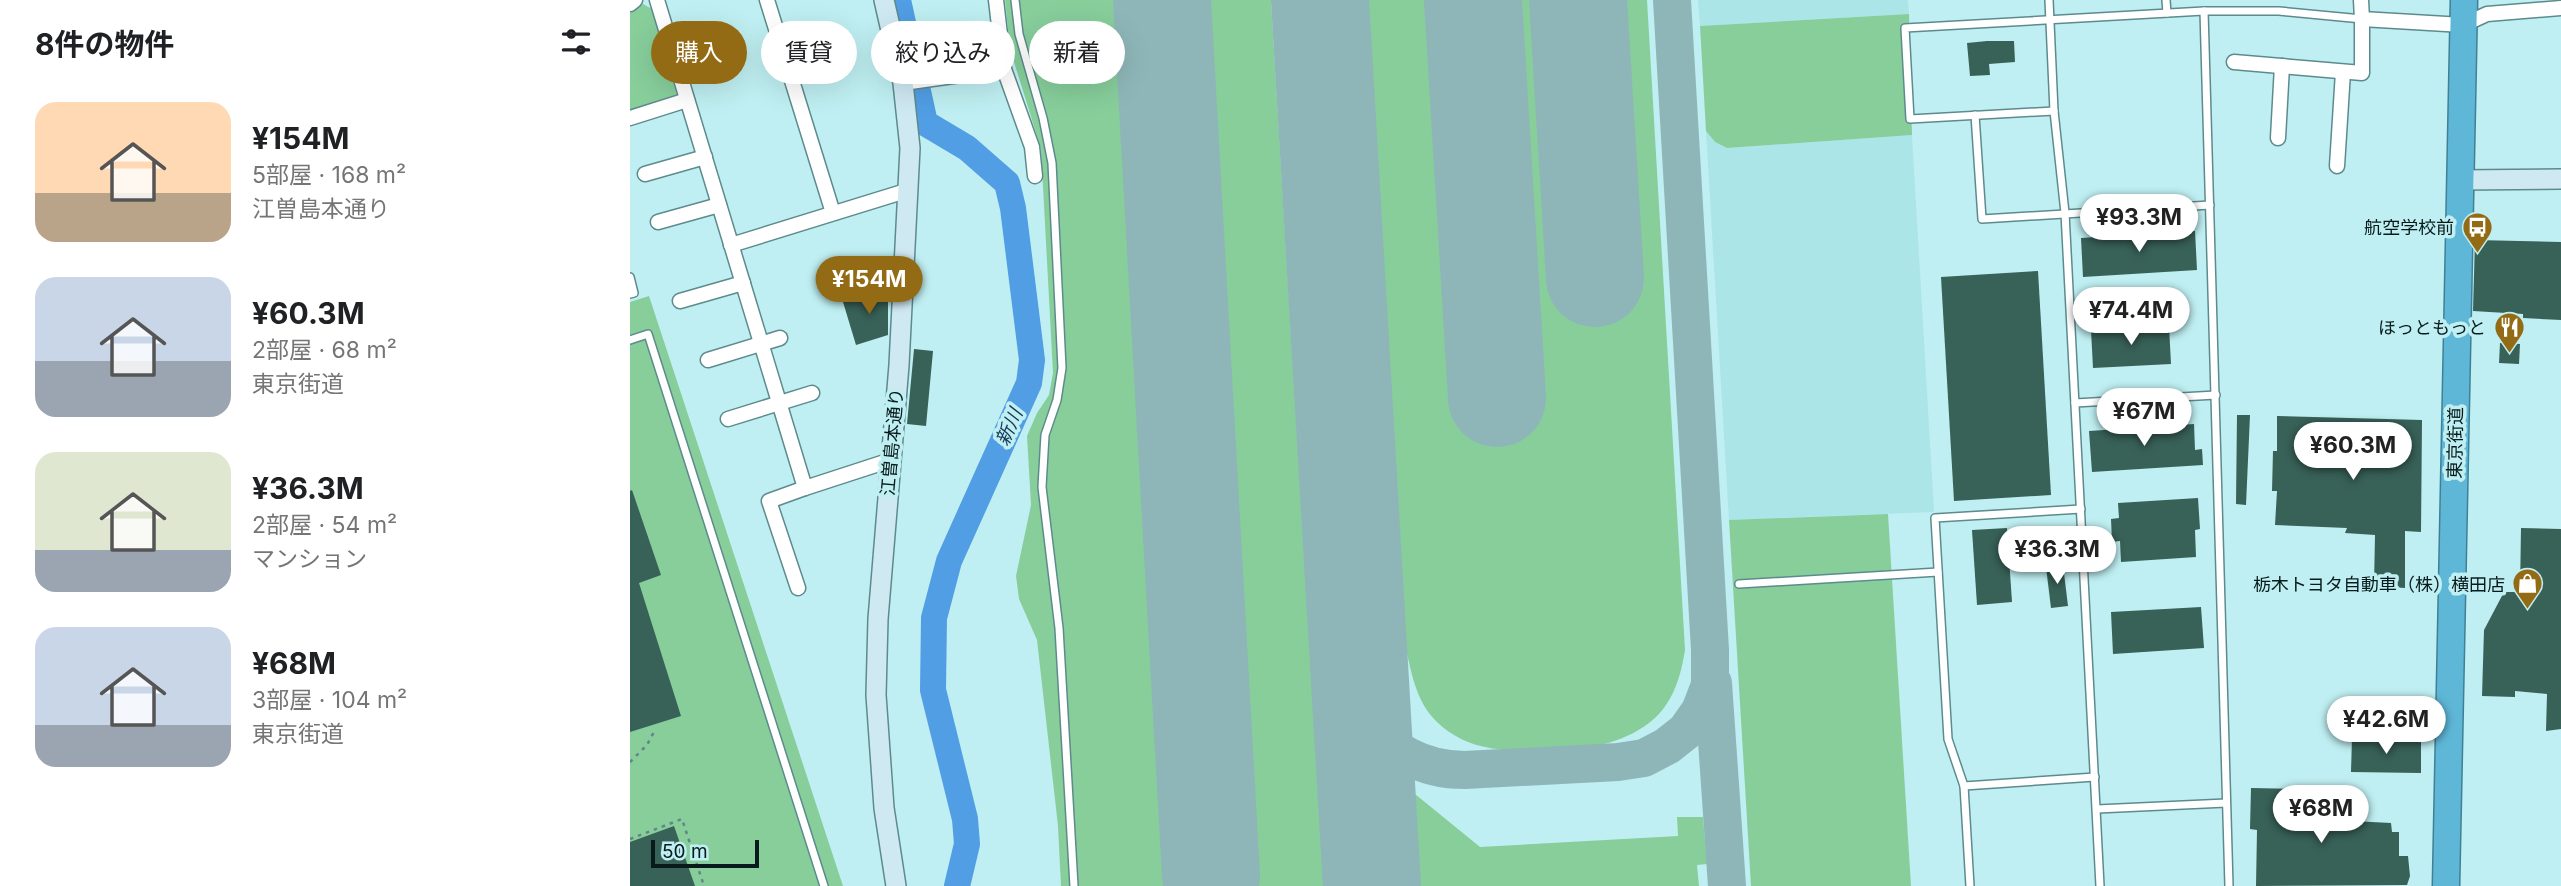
<!DOCTYPE html>
<html lang="ja">
<meta charset="utf-8">
<style>
body{margin:0;font-family:Inter,"Noto Sans JP",sans-serif;background:#f6f6f6;color:#202124;height:100vh;display:flex;flex-direction:column;font-size:26px;white-space:nowrap}
*{box-sizing:border-box;margin:0}
p{font-size:23px;color:#757577}
.icon{flex:none;width:38px;height:38px;fill:none;stroke:currentColor;stroke-width:2;stroke-linecap:round;stroke-linejoin:round}
.map{position:relative;flex:1;overflow:hidden}
.sheet{display:flex;flex-direction:column;background:#fff;width:630px}
.sheet>*{flex:none}
.hud{position:absolute;left:21px;top:21px;width:665px;height:63px;display:flex;gap:14px}
.scale{position:absolute;left:21px;bottom:18px;width:108px;box-sizing:border-box;padding-left:7px;border:4px solid #081a1b;border-top:0;font-size:19px;line-height:24px;white-space:nowrap;color:#081a1b;-webkit-text-stroke:5px #bfeff2;paint-order:stroke}
.price{position:absolute;translate:-50% -60px;padding:0 16px;border-radius:24px;background:#fff;color:#222;font-size:23px;line-height:46px;filter:drop-shadow(0 2px 4px #0008)}
.price::after{content:'';position:absolute;left:50%;top:42px;width:21px;height:16px;margin-left:-10px;background:inherit;clip-path:polygon(0 0,100% 0,50% 100%)}
.price.current{background:#946b15;color:#fff}
ul{padding:0;list-style:none}
li{display:flex;align-items:center;gap:21px;height:175px;padding:0 35px}
li span{display:grid;place-items:center;flex:none;width:196px;height:140px;border-radius:21px;color:#555}
li>.icon{margin-inline-start:auto}
span .icon{width:84px;height:84px;fill:#fffc;stroke-width:1}
li b{font-size:30px}
h2{display:flex;justify-content:space-between;align-items:center;height:84px;padding:0 35px;font-size:30px}
.pill{padding:0 24px;border-radius:32px;background:#fff;box-shadow:0 7px 28px #0002;font-size:24px;line-height:63px}
.pill.current{background:#946b15;color:#fff}
main{display:flex;flex:1;min-height:0}
.map>svg:first-child{display:block}
</style>
<main>
<section class="sheet">
<h2>8件の物件<svg class="icon" aria-label="filters" viewBox="0 0 24 24"><path d="M4 7h16M4 17h16"/><circle cx="9" cy="7" r="2"/><circle cx="15" cy="17" r="2"/></svg></h2>
<ul>
<li><span style="background:linear-gradient(#ffd9b3 65%,#b9a48a 0)"><svg class="icon" aria-label="home" viewBox="0 0 24 24"><path d="M3 11l9-7 9 7M6 9v11h12V9"/></svg></span><div><b>¥154M</b><p>5部屋 · 168 m²</p><p>江曽島本通り</p></div></li>
<li><span style="background:linear-gradient(#c9d6e8 60%,#9aa5b1 0)"><svg class="icon" aria-label="home" viewBox="0 0 24 24"><path d="M3 11l9-7 9 7M6 9v11h12V9"/></svg></span><div><b>¥60.3M</b><p>2部屋 · 68 m²</p><p>東京街道</p></div></li>
<li><span style="background:linear-gradient(#dfe7d0 70%,#9aa5b1 0)"><svg class="icon" aria-label="home" viewBox="0 0 24 24"><path d="M3 11l9-7 9 7M6 9v11h12V9"/></svg></span><div><b>¥36.3M</b><p>2部屋 · 54 m²</p><p>マンション</p></div></li>
<li><span style="background:linear-gradient(#c9d6e8 70%,#9aa5b1 0)"><svg class="icon" aria-label="home" viewBox="0 0 24 24"><path d="M3 11l9-7 9 7M6 9v11h12V9"/></svg></span><div><b>¥68M</b><p>3部屋 · 104 m²</p><p>東京街道</p></div></li>
</ul>
</section>
<div class="map">
<svg width="1931" height="886" viewBox="0 0 1931 886">
<rect width="100%" height="100%" fill="#bfeff2"/>
<g fill="#abe5e8">
<path d="M1068,0H1278L1279,14L1070,26Z"/>
<path d="M1076,131L1085,142L1097,148L1282,135L1304,512L1099,520Z"/>
</g>
<g fill="#87ce9b">
<path d="M375,0H641L694,886H431L428,826L407,640L389,599L386,576L401,505L397,436L407,413L419,395L423,373L411,149L380,49Z"/>
<path d="M738,0H1017L1055,650C1051,675 1044,700 1025,718C1012,730 995,738 978,743C961,748 877,752 860,748C841,745 821,736 807,722C787,703 782,676 776,649Z"/>
<path d="M13,4L24,10L48,99L0,114V13Z"/>
<path d="M1279,14L1282,135L1097,148L1085,142L1076,131L1070,26Z"/>
<path d="M19,296L213,886H0V302Z"/>
<path d="M1258,514L1281,886H1121L1099,520Z"/>
<path d="M785,794L850,847L1048,836L1047,817H1073L1077,864L1067,865L1069,886H790Z"/>
</g>
<g fill="none" stroke-linecap="round" stroke-linejoin="round">
<path stroke="#519ee4" stroke-width="26" d="M268,0L295,123L337,148L377,183L383,208L402,360L399,383L319,561L304,618L303,690L335,819L337,844L327,886"/>
<g stroke="#8eb6b8" stroke-width="38">
<path d="M1083,683L1097,886"/>
<path d="M732,718C761,751 791,770 835,770L988,762L1014,758L1037,746L1056,731L1070,711L1080,685V650L1042,0"/>
</g>
<g stroke="#8eb6b8" stroke-width="98">
<path d="M532,0L581,876"/>
<path d="M690,0L742,886"/>
<path d="M843,0L867,398"/>
<path d="M948,0L965,278"/>
</g>
</g>
<g fill="#386157">
<path d="M1357,41H1384L1385,62L1359,64L1360,75L1340,76L1337,43Z"/>
<path d="M1565,231L1567,270L1453,277L1451,238Z"/>
<path d="M1845,240L1931,242V320L1893,318V314L1843,311Z"/>
<path d="M1408,271L1421,495L1324,501L1311,277Z"/>
<path d="M258,287V335L226,345L213,302Z"/>
<path d="M1539,326L1541,364L1463,368L1461,330Z"/>
<path d="M1870,343L1890,344L1889,364L1869,363Z"/>
<path d="M284,349L303,351L296,426L277,424Z"/>
<path d="M1607,415H1620L1616,505L1606,504Z"/>
<path d="M1647,416L1792,420L1791,532L1775,531V588L1744,586L1745,535L1715,533L1717,528L1645,525L1647,491H1642L1643,451H1647Z"/>
<path d="M1564,424L1565,450L1572,449L1573,465L1462,472L1459,431Z"/>
<path d="M2,490L31,575L9,583L51,716L0,732V491Z"/>
<path d="M1568,498L1570,529L1565,530L1566,557L1491,562L1490,541L1482,542L1481,519L1489,518L1488,503Z"/>
<path d="M1377,528L1382,602L1347,605L1342,530Z"/>
<path d="M1891,528L1931,529V729L1916,731L1917,694L1885,691V697L1852,696L1854,630L1874,592H1890Z"/>
<path d="M1433,565L1438,606L1421,608L1416,567Z"/>
<path d="M1571,607L1574,648L1483,654L1481,612Z"/>
<path d="M1722,738L1791,740V773L1721,772Z"/>
<path d="M1621,788L1678,789V804L1688,805V811H1723L1722,821L1761,823L1762,832H1769V856H1778L1780,876L1777,885L1626,886L1627,830L1620,829Z"/>
<path d="M44,826L65,886H0V842Z"/>
</g>
<g fill="none" stroke-linecap="round" stroke-linejoin="round">
<defs>
<g id="lane">
<path d="M385,0L389,34L413,118L422,163L432,368L427,400L415,435L412,487L429,628L444,886"/>
<path d="M1419,0L1424,111L1435,213L1470,886"/>
<path d="M1536,0L1537,13"/>
<path d="M1574,11L1599,886"/>
<path d="M1424,111L1280,119L1275,28L1574,11H1649L1732,19"/>
<path d="M1345,115L1352,219L1580,205"/>
<path d="M0,277L4,293L0,294"/>
<path d="M0,340L18,334L194,886"/>
<path d="M1445,403L1586,395"/>
<path d="M1109,584L1308,572"/>
<path d="M1334,786L1465,777"/>
<path d="M1467,809L1596,803"/>
<path d="M1340,886L1334,786L1318,739L1305,518L1451,509"/>
</g>
<g id="street">
<path d="M27,0L175,488L261,460"/>
<path d="M137,0L203,213"/>
<path d="M366,0L374,69L402,147L405,176"/>
<path d="M1731,0L1732,19L1833,25L1857,14L1931,8"/>
<path d="M0,4L5,0"/>
<path d="M1604,62L1732,73V19"/>
<path d="M273,83L374,69"/>
<path d="M0,118L57,100"/>
<path d="M1648,138L1652,66"/>
<path d="M1707,166L1713,72"/>
<path d="M15,174L75,157"/>
<path d="M28,222L89,205"/>
<path d="M101,245L279,190"/>
<path d="M50,301L113,283"/>
<path d="M78,360L150,338"/>
<path d="M98,419L182,393"/>
<path d="M168,588L139,501L175,488"/>
</g>
<g id="secondary">
<path d="M254,0L273,83L280,148L269,365L248,619L246,695L254,808L266,886"/>
<path d="M1830,180L1931,179"/>
</g>
<path id="highway" d="M1816,886L1834,0"/>
</defs>
<use href="#lane" stroke="#5d8b8d" stroke-width="10"/>
<use href="#street" stroke="#5d8b8d" stroke-width="17"/>
<use href="#secondary" stroke="#5d8b8d" stroke-width="22"/>
<use href="#highway" stroke="#408095" stroke-width="29"/>
<g stroke="#648587" stroke-width="2.5" stroke-dasharray="3.5 5" stroke-linecap="butt">
<path d="M0,762L17,745L25,730"/>
<path d="M0,839L52,819L74,886"/>
</g>
<use href="#lane" stroke="#fff" stroke-width="7"/>
<use href="#street" stroke="#fff" stroke-width="14"/>
<use href="#secondary" stroke="#cfe9f3" stroke-width="19"/>
<use href="#highway" stroke="#5eb7d7" stroke-width="26"/>
</g>
<defs>
<symbol id="bus-pin" viewBox="-11 -11 22 30"><path d="M0 17L-7.5 6A9.5 9.5 0 1 1 7.5 6Z" fill="#946b15" stroke="#bfeff2"/><path d="M-5-6H5V4H4V6H2V4H-2V6H-4V4H-5ZM-3.5-4V0h7V-4ZM-3.5 1.2v1.5H-2V1.2ZM2 1.2v1.5H3.5V1.2Z" fill="#fff"/></symbol>
<symbol id="restaurant-pin" viewBox="-11 -11 22 30"><path d="M0 17L-7.5 6A9.5 9.5 0 1 1 7.5 6Z" fill="#946b15" stroke="#bfeff2"/><path d="M-5-6h1v4h1v-4h1v4h1v-4h1v5L-1.5 .5V6h-2V.5L-5-1ZM5-6V6H3V1.5H1.5Q1.5-4 5-6Z" fill="#fff"/></symbol>
<symbol id="shop-pin" viewBox="-11 -11 22 30"><path d="M0 17L-7.5 6A9.5 9.5 0 1 1 7.5 6Z" fill="#946b15" stroke="#bfeff2"/><path d="M-5-2.5h2.3a2.7 3.5 0 0 1 5.4 0H5L5.5 6h-11ZM-1.5-2.5h3a1.5 2.3 0 0 0-3 0Z" fill="#fff"/></symbol>
</defs>
<g fill-rule="evenodd">
<use href="#bus-pin" x="1830" y="210" width="35" height="47"/>
<use href="#restaurant-pin" x="1862" y="310" width="35" height="47"/>
<use href="#shop-pin" x="1880" y="566" width="35" height="47"/>
</g>
<g text-anchor="middle" dominant-baseline="central" stroke-width="7" stroke-linejoin="round" paint-order="stroke">
<g font-size="18" fill="#081a1b" stroke="#bfeff2" text-anchor="end">
<text x="1824" y="227">航空学校前</text>
<text x="1856" y="327">ほっともっと</text>
<text x="1875" y="584">栃木トヨタ自動車（株）横田店</text>
</g>
<g font-size="18" fill="#081a1b" stroke="#bfeff2">
<text transform="translate(262 442) rotate(-85)">江曽島本通り</text>
<text transform="translate(1825 443) rotate(-89)">東京街道</text>
</g>
<g font-size="19" font-style="italic" fill="#163653" stroke="#bfeff2">
<text transform="translate(379 427) rotate(-66)">新川</text>
</g>
</g>
</svg>
<div class="scale">50 m</div>
<b class="price" style="left:1509px;top:254px">¥93.3M</b>
<b class="price current" style="left:239px;top:316px">¥154M</b>
<b class="price" style="left:1501px;top:347px">¥74.4M</b>
<b class="price" style="left:1514px;top:448px">¥67M</b>
<b class="price" style="left:1723px;top:482px">¥60.3M</b>
<b class="price" style="left:1427px;top:586px">¥36.3M</b>
<b class="price" style="left:1756px;top:756px">¥42.6M</b>
<b class="price" style="left:1691px;top:845px">¥68M</b>
<div class="hud">
<a class="pill current">購入</a>
<a class="pill">賃貸</a>
<a class="pill">絞り込み</a>
<a class="pill">新着</a>
</div>
</div>
</main>
